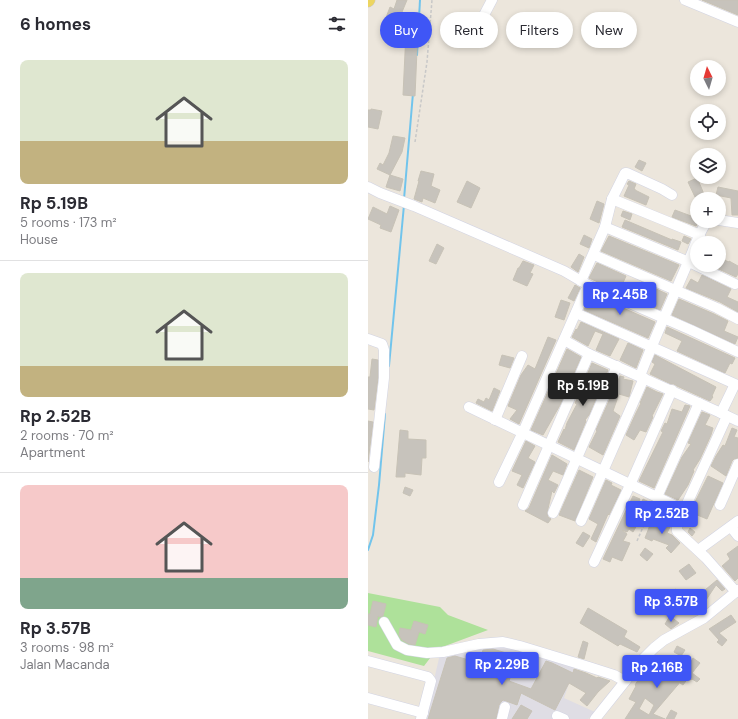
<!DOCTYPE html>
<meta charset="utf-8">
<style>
body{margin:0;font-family:"DM Sans",sans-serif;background:#f2f2f3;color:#2b2b33;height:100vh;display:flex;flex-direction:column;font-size:15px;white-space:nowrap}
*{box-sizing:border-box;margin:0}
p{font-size:13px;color:#7c7c81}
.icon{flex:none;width:22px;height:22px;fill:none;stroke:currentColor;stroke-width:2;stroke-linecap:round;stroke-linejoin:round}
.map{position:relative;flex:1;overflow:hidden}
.panel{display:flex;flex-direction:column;background:#fff;width:368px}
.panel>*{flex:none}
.top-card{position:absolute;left:12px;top:12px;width:298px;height:36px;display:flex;gap:8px}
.needle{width:26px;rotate:355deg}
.buttons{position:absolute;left:322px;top:60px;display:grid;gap:8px}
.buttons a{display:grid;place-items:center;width:36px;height:36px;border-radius:50%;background:#fff;box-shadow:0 2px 6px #0003;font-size:20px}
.price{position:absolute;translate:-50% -34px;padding:0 9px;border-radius:4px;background:#3f56f6;color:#fff;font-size:13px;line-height:26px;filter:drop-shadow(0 1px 2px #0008)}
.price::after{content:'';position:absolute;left:50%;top:24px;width:12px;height:9px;margin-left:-6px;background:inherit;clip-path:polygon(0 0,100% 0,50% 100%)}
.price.selected{background:#222;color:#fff}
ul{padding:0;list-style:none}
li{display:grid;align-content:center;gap:8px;height:212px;padding:0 20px}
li+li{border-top:1px solid #e1e1e2}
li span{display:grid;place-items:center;height:124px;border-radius:8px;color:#555}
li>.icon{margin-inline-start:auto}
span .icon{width:72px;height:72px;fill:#fffc;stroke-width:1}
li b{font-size:17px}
h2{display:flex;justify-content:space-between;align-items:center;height:48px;padding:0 20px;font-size:17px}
.tag{padding:0 14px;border-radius:18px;background:#fff;box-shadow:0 2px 6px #0003;font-size:14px;line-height:36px}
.tag.selected{background:#3f56f6;color:#fff}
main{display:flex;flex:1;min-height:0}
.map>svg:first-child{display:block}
</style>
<main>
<section class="panel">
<h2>6 homes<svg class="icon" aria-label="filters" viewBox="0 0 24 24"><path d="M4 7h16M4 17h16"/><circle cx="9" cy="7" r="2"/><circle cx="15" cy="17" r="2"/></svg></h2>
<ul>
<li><span style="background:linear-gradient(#dfe7d0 65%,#c2b280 0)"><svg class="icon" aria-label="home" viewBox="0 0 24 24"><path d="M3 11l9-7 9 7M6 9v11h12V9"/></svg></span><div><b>Rp 5.19B</b><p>5 rooms · 173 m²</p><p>House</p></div></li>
<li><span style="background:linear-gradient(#dfe7d0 75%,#c2b280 0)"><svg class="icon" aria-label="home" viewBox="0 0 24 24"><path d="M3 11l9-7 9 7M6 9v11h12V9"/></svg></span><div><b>Rp 2.52B</b><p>2 rooms · 70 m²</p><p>Apartment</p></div></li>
<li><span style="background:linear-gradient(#f6c9c9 75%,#7fa58c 0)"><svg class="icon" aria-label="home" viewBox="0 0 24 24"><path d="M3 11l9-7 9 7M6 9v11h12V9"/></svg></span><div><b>Rp 3.57B</b><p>3 rooms · 98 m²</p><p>Jalan Macanda</p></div></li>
</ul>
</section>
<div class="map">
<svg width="370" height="719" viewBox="0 0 370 719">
<rect width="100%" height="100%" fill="#ece6dc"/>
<path fill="#dfdde4" d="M135,645L207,666L196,698L227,712L220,719H57L72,654Z"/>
<path fill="#aee19a" d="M0,593L72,607L80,615L120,630L69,649L56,666L0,651Z"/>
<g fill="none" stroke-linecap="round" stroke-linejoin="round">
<g stroke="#71c4ec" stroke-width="2">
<path d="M49,55L52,0"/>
<path d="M36,199L45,93"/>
<path d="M21,366L36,205"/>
<path d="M0,550L5,535L11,485L17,414"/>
</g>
</g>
<g fill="#c7c3bc" stroke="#c7c2b6" fill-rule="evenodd">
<path d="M29,0H39L34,12L43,16L39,28L50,27L47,96L35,95L38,32L16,23L22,7L26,9Z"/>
<path d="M334,0H370V15Z"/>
<path d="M3,109L14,111L10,129L0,127V110H3Z"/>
<path d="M25,136L37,138L34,152L22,175L35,179L32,191L18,187L22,175L9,169L12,163L15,165L21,153Z"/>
<path d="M271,160L278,163L274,171L267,167Z"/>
<path d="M53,171L66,174L63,186L72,190L67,203L55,198L54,202L46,199L51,181H50Z"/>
<path d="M329,178L333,187L338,199H328L320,182Z"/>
<path d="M99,181L112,188L103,208L89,202Z"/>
<path d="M261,181L268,184L266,189H267V190L281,197L278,205L256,196L261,185L259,184Z"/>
<path d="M350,187L370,191V215H364L363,198L348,195Z"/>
<path d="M229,201L236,204L231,223L222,219Z"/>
<path d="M22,206L31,210L23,232L12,228L13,225L0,219L5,207L19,214Z"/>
<path d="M307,210L323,216L324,214L329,215V221H331L328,226L304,217Z"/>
<path d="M255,211L264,214L262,220L253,216Z"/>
<path d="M257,220L304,240V239L313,242L310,250L254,227Z"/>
<path d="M216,235L224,239L221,248L212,244Z"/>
<path d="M241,236L311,265L303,281L233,251Z"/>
<path d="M316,236L323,239L320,244L314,241Z"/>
<path d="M69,244L76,248L68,264L61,261Z"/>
<path d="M211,254L216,257L210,272L203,267Z"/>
<path d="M356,260L361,262V261L370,266V274L368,277L342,265H353Z"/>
<path d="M155,261L166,265L162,273L165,274L159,286L145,280L150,268H151Z"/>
<path d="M229,263L258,276L254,285L269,292L273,282L299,294L292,310L221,278Z"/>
<path d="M334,275L363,289L359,297L370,302V312L352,302L318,288L323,279L330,283Z"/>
<path d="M207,285L212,288L206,301L200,298Z"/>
<path d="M223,294L287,322L280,338L216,310Z"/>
<path d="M311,299L346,314L360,321L356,331L370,337L367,344L304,315Z"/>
<path d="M193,300L202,303L196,320L187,317Z"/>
<path d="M213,322L251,339L242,356L228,350L235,334L227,331L220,346L204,337L208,329L209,330Z"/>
<path d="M299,327L367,358L364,364L362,363L357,373L309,351L314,341L297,333Z"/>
<path d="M180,337L188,340L151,424L142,419L149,410L140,406L153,375L160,365L167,369Z"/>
<path d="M260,343L275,350L268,368L252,360Z"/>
<path d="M199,349L213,357L192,405L175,435L163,430Z"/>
<path d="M134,355L146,358L142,368L131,365Z"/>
<path d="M287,355L348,387L344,396L345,397L342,401L309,386L306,384H303L282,374L287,364L284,362Z"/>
<path d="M4,359L10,360V378L6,410L0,409V377H2Z"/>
<path d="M224,363L240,370L221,415L217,420L218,421L206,450L190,442L196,429L197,430L199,423L209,404L207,403L221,376L219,375Z"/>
<path d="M252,376L256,377L255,379L265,381L261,397L251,394L245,411L252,416L235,455L221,447L229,431L228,430Z"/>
<path d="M279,387L289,392L295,394L284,416L285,417L278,432L272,430L266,440L258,435L268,413L273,403H272Z"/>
<path d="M126,388L132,391L124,411L108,403L110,399L116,402L118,398L121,400Z"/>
<path d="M317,405L322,406L286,488L271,481L295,432L293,431L297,423L299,424L304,409L314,412Z"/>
<path d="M334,412L342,415L337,425L345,428L343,435L332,459L325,470L326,471L320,485L310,500L297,494L314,457L323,444L320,443Z"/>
<path d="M0,421L5,422L0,462Z"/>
<path d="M364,428L369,430L366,437L370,438V458L366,459L364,461L358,476L343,466L348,456L355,445L357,446Z"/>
<path d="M32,430L40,431V439L58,440V458H54L53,475L37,473V477H28Z"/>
<path d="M158,441L167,446L160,458L167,462L155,488L149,485L154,475L144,471Z"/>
<path d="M184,455L199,464L195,475L185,471L180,480L190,485L186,493L184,491L179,513L180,517L183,519L180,523L157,511L161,508Z"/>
<path d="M211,470L225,477L207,521L191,515Z"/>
<path d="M340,476L355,483L339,519L322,512Z"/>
<path d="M238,480L244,483L243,485L253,490L241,515L240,514L228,542L223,539L230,524L221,519Z"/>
<path d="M37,487L45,490L42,496L35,493Z"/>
<path d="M265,496L272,499L265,515L273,518L265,532L261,529L259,532L254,530L259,534L255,541L262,543L254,561L244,557L242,562L235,559Z"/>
<path d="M275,499L281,502L278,508L273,504Z"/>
<path d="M291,505L306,515L304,519L288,510Z"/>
<path d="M284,520L302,527L299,533L304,535L312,543L303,553L298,548L301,545L285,539L284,541L277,538Z"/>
<path d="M322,528L327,532L324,536L320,532Z"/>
<path d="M215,532L222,536L215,547L208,543Z"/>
<path d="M370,546V578L367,581L354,566L362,559L359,554Z"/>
<path d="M277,548L285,554L279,561L272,555Z"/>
<path d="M321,564L328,573L318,580L311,571Z"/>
<path d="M349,580L357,589L354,591L348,585L338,600L331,595Z"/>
<path d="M308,589L321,603L325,600L330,607L321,613L305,591Z"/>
<path d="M5,601L18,604L15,616L12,617L10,616L8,627L0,625V614H2Z"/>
<path d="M220,608L259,631L256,637L272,647L269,652L252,644L250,646L212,623Z"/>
<path d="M363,615L368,622L351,633L359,640L354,646L349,642L351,640L341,629Z"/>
<path d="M302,616L311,623L303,629L297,624Z"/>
<path d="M46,621L60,625L57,634L51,632L47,645L41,644L34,640L31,635L32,628L43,630Z"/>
<path d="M215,641L220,643L216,659L210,657Z"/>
<path d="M309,646L317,650L313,656L306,652Z"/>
<path d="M125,649L158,659L155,672L145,669L141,681L163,689L178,661L184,663L205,673L206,669L218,673L229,678L230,677L242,681L230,692L219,706L212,700L218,693L201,683L187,710L153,693L149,705L138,701L135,700L133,702L131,705L128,719H60L79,658L87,656L111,663L115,650Z"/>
<path d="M290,657L298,666L293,671L304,677L316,666L319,669L325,658L332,663L324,673L332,679L329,682L324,679L323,680L320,678L315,685L312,683L314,680L285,714L297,719H257L268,702L261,699L268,686L267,685L274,674L285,665L283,663ZM277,698L286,705L281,715L271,709Z"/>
<path d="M153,705L164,711L159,719H144Z"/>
<path d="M303,710L309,713L306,719H298Z"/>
</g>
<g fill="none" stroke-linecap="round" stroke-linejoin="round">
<defs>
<g id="minor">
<path d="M317,0L370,22"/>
<path d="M99,37L115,17L124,0"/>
<path d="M0,187L12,193L46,206L196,271L220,285L155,432L131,482"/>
<path d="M244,199L332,235"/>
<path d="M351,220L370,223"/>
<path d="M237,227L321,262L367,284"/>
<path d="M226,255L349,308L370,319"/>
<path d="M213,281L237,227L244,199L257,173H259L294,189L304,195"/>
<path d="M220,285L323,330L370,352"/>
<path d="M208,313L367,384L353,413"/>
<path d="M0,339L14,344L16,350V378L6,467"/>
<path d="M196,340L221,354L353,413L370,421"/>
<path d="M272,376C287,337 304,300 320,262C325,252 332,228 340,221"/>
<path d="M101,407L316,510"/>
<path d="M359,416L316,510L309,526V531L338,558L368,592"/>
<path d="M127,420L154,356"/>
<path d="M289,497L331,403"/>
<path d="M155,505L221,354"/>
<path d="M352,505L370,464"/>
<path d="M185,513L249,366"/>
<path d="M213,521L276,378"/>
<path d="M363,527L370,536"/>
<path d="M333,548L370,521"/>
<path d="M226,562L262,485L304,390"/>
<path d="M16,622L29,645L39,650L59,653L75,652L111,644L135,642L152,646L221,667L246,675L257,681"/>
<path d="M0,661L60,677L63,681L53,719"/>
<path d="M0,698L55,713"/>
<path d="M189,716L196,719"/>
<path d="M134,719L137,707"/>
<path d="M227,719L275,659L286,648L296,640L336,618L370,590"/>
</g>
<path id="major" d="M0,1L1,0"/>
</defs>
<use href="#minor" stroke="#d2d4e3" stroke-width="11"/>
<use href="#major" stroke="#c8c8c8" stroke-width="13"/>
<g stroke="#c8c8c8" stroke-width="1.5" stroke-dasharray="3 2" stroke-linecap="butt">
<path d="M47,142L59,62L64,0"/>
<path d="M269,541L285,504"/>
</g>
<use href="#minor" stroke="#fff" stroke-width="10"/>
<use href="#major" stroke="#edd560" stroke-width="12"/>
</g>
</svg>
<div class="buttons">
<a><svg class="needle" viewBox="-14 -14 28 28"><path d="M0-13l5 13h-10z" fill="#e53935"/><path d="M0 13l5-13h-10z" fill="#7c7c81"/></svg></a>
<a><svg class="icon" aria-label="locate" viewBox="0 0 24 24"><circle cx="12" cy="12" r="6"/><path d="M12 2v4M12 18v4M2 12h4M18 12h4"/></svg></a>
<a><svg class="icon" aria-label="layers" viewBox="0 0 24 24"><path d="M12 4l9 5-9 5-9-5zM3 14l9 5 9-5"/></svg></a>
<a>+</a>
<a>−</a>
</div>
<b class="price" style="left:252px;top:316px">Rp 2.45B</b>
<b class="price selected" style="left:215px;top:407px">Rp 5.19B</b>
<b class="price" style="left:294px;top:535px">Rp 2.52B</b>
<b class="price" style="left:303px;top:623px">Rp 3.57B</b>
<b class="price" style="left:134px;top:686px">Rp 2.29B</b>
<b class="price" style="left:289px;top:689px">Rp 2.16B</b>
<div class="top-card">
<a class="tag selected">Buy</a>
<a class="tag">Rent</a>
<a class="tag">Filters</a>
<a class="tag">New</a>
</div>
</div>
</main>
